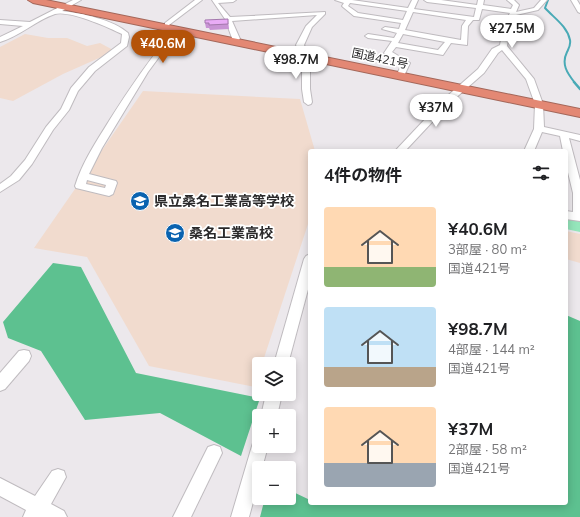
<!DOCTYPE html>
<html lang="ja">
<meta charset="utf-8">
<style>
body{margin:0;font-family:Mulish,"Noto Sans JP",sans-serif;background:#f2f2f2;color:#202124;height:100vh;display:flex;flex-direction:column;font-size:15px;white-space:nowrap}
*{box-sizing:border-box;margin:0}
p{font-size:13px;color:#757577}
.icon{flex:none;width:22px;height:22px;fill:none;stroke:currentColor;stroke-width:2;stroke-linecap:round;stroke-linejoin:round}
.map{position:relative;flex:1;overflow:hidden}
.details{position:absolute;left:308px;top:149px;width:260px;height:356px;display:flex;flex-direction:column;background:#fff;border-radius:4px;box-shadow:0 2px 10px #0003}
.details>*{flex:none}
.controls{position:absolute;left:252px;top:357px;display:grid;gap:8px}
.controls a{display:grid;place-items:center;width:44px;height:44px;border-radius:4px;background:#fff;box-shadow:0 2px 10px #0003;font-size:20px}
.price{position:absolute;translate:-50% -34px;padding:0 9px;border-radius:14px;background:#fff;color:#222;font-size:13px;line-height:26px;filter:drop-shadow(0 1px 2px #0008)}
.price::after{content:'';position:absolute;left:50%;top:24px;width:12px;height:9px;margin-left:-6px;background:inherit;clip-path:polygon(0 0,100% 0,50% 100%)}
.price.current{background:#b45309;color:#fff}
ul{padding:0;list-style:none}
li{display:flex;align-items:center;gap:12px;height:100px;padding:0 16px}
li span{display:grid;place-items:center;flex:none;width:112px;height:80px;border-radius:4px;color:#555}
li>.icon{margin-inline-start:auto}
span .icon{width:48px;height:48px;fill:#fffc;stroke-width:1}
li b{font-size:17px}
h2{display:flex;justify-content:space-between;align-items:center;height:48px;padding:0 16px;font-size:17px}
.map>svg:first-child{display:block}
</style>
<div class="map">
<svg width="580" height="517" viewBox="0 0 580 517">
<rect width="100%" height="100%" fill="#ece8ec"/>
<g fill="#f1dbce">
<path d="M25,34L48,38H67L87,46L100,43L115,51L63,74L13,101L0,98V47Z"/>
<path d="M143,91L300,99L315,151H310V218L262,364H259V374L255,387L149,366L87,257L34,248Z"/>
<path d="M566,231L580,234V263L566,259Z"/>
</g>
<path fill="#95e6bb" d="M566,216L580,218V232L566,229Z"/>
<g fill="#5dc190">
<path d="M53,263L81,267L136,373L260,398L241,456L160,413L85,420L41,351L8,338L3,322Z"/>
<path d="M566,315L580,321V517H260L265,498H289V490L310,500V503L317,504L566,503Z"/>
</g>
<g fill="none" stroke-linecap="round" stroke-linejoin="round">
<path stroke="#49aab6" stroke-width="2" d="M548,0L545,8C554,18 567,26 570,40C571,45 569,48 567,52C561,64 567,73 575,83"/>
<path stroke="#49aab6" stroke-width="2.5" d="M574,82L580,89"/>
<defs>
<g id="minor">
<path d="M73,0H81L62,11C81,13 114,20 128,33L129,37L127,46L95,71L78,91L69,110L53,130L32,164L19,180L0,192V184L11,176L25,160L46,127L61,109L71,88L89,67L121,43L122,34C108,27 69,10 55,14C36,20 19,37 0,42V37L23,26L0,24V20L30,22Z"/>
<path d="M195,0H202L169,25H165V23Z"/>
<path d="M212,0H236L233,2L218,3L230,17L325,12V14L312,27L304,45L310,57V89L312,102L311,104L308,105L304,102L302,89V57L296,45L306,26L317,15L232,21L240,39L232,43L228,41L232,38L225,19Z"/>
<path d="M335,0H352L408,8L412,0H418L414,9L474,17L476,8L427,2L424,0H441L477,5L478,0H484L483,5L511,9L513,5L507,0H514L519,5L516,12L534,8L541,0H547L538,10L516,15L513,18L511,24L507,46L534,79L543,104L544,127L580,135V141L569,138L580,180V221L566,219V211L573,212V193L566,164V151H563L560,136L542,132L534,151H524L534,129L535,104L526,79L502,50L498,53L484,73L451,102L405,151H395L445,98L478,69L492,49L500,45L504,24L510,13L482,9L479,20H473L468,26L467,45L451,43L443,55L396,47L392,52L410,63L404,76L400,78L396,76L402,64L384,53L392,41L368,38L365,36L368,34L394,38L397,33L382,29L385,27L399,29L401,23L354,16L343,7L342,6L344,3ZM350,3L407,11L403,20L358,13L348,6ZM413,12L466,20L462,26L461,40L405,30ZM403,34L445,42L438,50L398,43Z"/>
<path d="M571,0H577L580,5V13L578,12Z"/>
<path d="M174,29L179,30L148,72L102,148L89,174L116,181L117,183L113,194L109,196L76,188L75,186C82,163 96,142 109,121C129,89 150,59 174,29ZM87,180L106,185L105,188L86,184Z"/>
<path d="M310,254V282L288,364H274L304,259L306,256Z"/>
<path d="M24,350L29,351L31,356L29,361L5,389L0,391V373L19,351Z"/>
<path d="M266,394H282L277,416H261Z"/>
<path d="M259,438V446H268L262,468H259V480L249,517H231L252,446L254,440Z"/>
<path d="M214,445L220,447L222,453L191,517H173L208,447Z"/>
<path d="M58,469L64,471L66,477L51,504L64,511L67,517H23L26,510L0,496V478L35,496L52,471Z"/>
</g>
<path id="highway" d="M28,0H46L580,109V117L33,3Z"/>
</defs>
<use href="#minor" stroke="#bfbbbf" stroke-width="2"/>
<use href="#highway" stroke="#a3675a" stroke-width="2"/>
<use href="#minor" fill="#fff" fill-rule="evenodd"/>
<use href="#highway" fill="#e38874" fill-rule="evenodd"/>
</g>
<path fill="#c894d4" d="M228,19L229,29L210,30L209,28H206L205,23Z"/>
<path fill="#e9acf6" stroke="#a378ac" d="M228,19V24L209,25V23H205V20Z"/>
<defs>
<symbol id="school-disc" viewBox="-11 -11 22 22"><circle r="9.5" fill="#0a63b0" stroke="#fff"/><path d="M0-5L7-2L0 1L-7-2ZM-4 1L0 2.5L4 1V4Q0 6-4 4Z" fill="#fff"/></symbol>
</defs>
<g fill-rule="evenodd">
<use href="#school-disc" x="129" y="190" width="22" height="22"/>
<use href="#school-disc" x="164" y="222" width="22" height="22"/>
</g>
<g text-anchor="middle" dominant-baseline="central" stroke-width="3.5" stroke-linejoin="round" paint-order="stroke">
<g font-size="12" fill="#2b2a2b" stroke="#fff">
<text transform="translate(380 58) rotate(12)">国道421号</text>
</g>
<g font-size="14" font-weight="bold" fill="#2b2a2b" stroke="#fff" text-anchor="start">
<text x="154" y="201">県立桑名工業高等学校</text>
<text x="189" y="233">桑名工業高校</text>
</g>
</g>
</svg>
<div class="controls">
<a><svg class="icon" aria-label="layers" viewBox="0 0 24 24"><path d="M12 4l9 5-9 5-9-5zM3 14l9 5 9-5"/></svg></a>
<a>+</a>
<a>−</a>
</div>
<b class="price" style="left:512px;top:49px">¥27.5M</b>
<b class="price current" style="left:163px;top:64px">¥40.6M</b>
<b class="price" style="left:296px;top:80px">¥98.7M</b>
<b class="price" style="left:436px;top:128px">¥37M</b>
<section class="details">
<h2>4件の物件<svg class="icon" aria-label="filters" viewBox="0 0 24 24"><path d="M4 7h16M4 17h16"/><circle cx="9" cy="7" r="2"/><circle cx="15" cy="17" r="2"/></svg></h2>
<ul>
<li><span style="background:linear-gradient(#ffd9b3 75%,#8fb573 0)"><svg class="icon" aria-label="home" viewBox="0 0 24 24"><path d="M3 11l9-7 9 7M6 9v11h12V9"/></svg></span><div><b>¥40.6M</b><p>3部屋 · 80 m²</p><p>国道421号</p></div></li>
<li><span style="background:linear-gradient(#bfe0f5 75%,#b9a48a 0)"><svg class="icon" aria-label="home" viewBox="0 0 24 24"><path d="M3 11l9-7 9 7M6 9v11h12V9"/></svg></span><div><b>¥98.7M</b><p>4部屋 · 144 m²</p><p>国道421号</p></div></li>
<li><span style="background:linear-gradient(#ffd9b3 70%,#9aa5b1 0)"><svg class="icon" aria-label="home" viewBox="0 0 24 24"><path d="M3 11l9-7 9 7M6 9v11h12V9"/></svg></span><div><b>¥37M</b><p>2部屋 · 58 m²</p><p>国道421号</p></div></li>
</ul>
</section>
</div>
